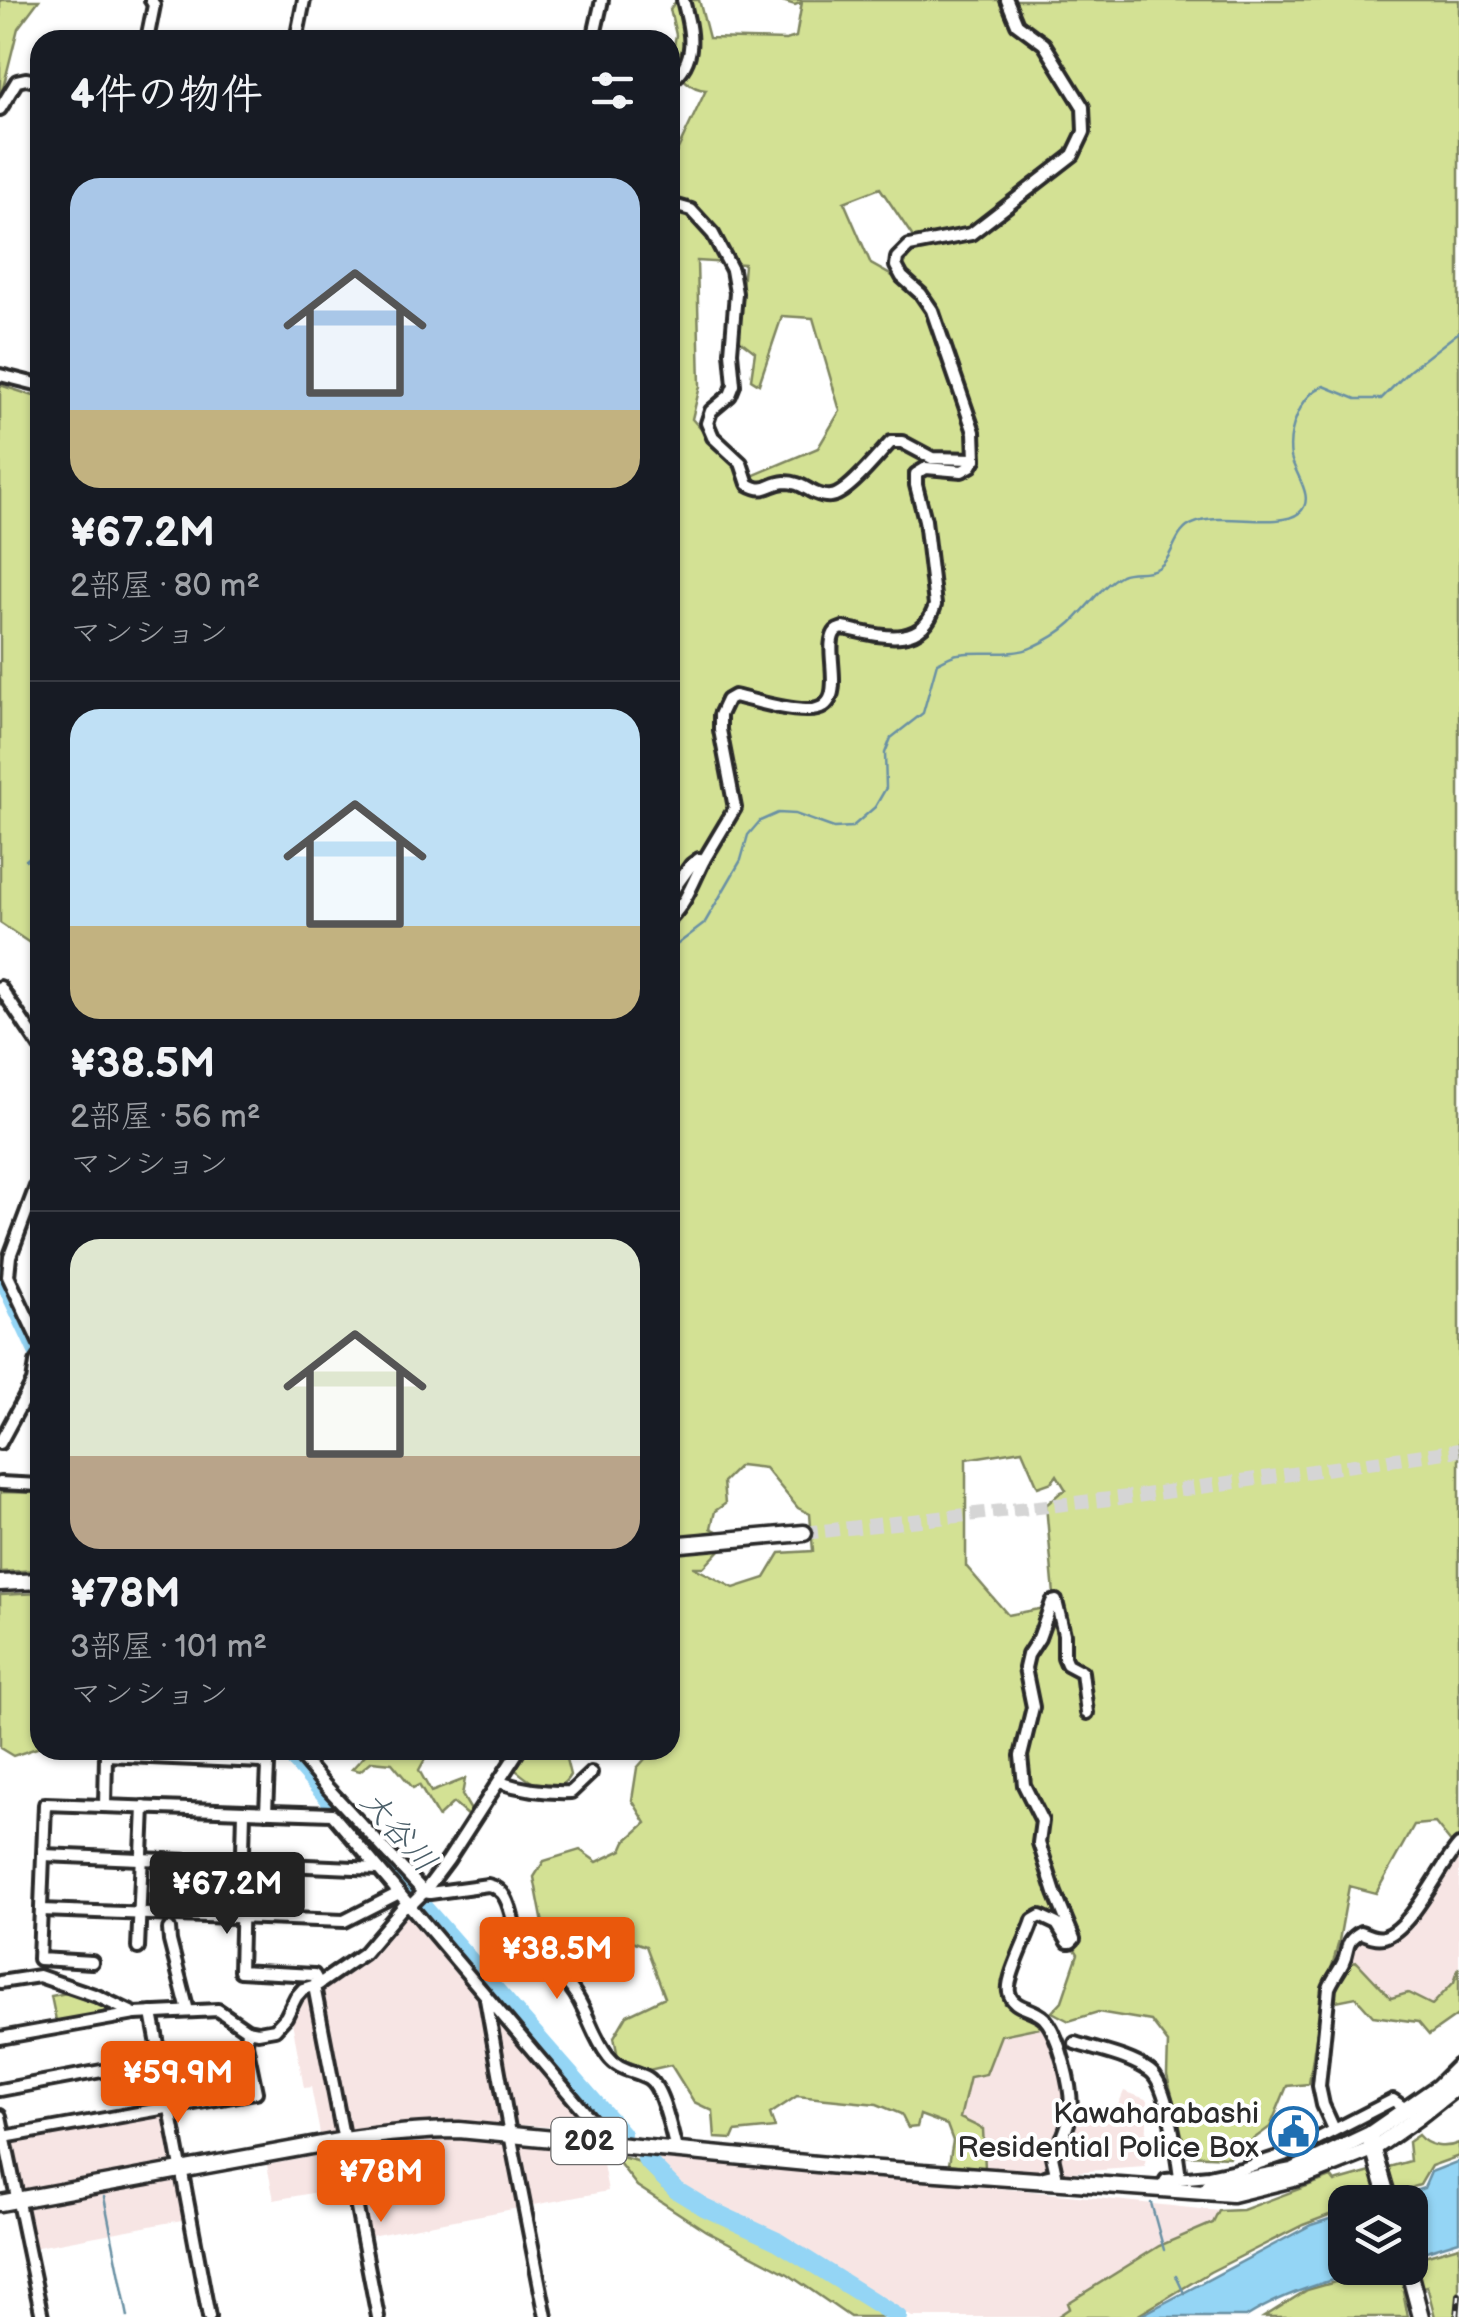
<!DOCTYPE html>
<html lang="ja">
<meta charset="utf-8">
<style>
body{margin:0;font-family:"Balsamiq Sans","Klee One",sans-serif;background:#20242c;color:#f1f3f6;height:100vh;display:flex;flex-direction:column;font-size:38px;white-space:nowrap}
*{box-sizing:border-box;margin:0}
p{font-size:32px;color:#9ea1a6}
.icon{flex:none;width:55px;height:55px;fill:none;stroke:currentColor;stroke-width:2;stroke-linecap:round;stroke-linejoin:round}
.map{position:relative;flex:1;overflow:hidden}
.side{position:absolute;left:30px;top:30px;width:650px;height:1730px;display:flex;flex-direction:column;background:#171b24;border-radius:30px;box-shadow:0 2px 8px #0004}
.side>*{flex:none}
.fabs{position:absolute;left:1328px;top:2185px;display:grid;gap:20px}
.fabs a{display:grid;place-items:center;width:100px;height:100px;border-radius:20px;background:#171b24;box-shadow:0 2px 8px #0004;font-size:50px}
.price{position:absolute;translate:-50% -85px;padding:0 22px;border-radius:10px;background:#ea580c;color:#fff;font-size:32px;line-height:65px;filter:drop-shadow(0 2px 5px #0008)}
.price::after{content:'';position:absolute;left:50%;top:60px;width:30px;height:22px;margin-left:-15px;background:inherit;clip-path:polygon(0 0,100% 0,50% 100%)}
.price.active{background:#222;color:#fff}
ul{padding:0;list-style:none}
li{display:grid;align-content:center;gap:20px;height:530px;padding:0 40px}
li+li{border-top:2px solid #363941}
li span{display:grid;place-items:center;height:310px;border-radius:30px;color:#555}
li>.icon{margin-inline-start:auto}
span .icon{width:180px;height:180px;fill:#fffc;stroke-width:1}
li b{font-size:42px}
h2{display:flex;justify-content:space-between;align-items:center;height:120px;padding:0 40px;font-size:42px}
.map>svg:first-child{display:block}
</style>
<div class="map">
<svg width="1459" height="2317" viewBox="0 0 1459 2317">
<rect width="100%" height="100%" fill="#fff"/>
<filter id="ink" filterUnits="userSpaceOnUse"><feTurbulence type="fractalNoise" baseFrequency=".01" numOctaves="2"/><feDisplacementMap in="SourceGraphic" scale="20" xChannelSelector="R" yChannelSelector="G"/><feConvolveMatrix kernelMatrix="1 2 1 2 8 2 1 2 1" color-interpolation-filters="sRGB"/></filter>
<g filter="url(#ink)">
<g fill="#f7e5e4">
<path d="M1459,1840V1967L1454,1981L1432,2006L1408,1993L1391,1998L1357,1962L1332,1967L1339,1941L1359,1928L1386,1934L1407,1911L1452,1844Z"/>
<path d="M407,1911L563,2093L582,2123V2129L459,2121L401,2124L321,2139L311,2087L304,2088L291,2016L306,1992L319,1990L365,1956Z"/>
<path d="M1040,2027L1050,2030L1066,2090L1068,2112L1111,2122L1124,2091L1148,2100L1145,2167L1043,2174L985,2168L983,2150L960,2118L970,2076L986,2074L1001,2035Z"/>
<path d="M168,2112L177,2166L20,2193L10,2140Z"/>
<path d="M457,2139L601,2154L608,2191L365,2237L350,2186L274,2200L267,2165L402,2140Z"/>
<path d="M657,2157L1030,2191L1219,2211L1213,2223L1159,2246L1069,2303L1070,2308L1057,2317H912L775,2232L689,2192L671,2178Z"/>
<path d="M180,2179L187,2219L32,2248L24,2209Z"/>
</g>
<g fill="#d3e194" stroke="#7f8660" stroke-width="2.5" fill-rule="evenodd">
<path d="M0,0H39L18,28L0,100Z"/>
<path d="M677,0H699L709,38L786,40L796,37L802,2L795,5L779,0H1459V1840L1452,1844L1435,1823L1414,1825L1376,1893L1349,1886L1339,1941L1332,1966L1357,1962L1391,1998L1408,1993L1432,2005L1454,1982L1459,1967V2014L1429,2035L1418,2022L1373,2016L1356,1997L1321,2004L1309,2084L1287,2086L1270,2127L1229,2157L1187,2155L1167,2075L1168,2043L1151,2021L1098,2012L1069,2021L1052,2012L1062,2001L1078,1954L1054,1915L1030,1913L1002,1983L1005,2004L1038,2019L1040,2027L1001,2035L986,2074L970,2077L960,2118L983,2129L985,2168L949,2164L953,2141L947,2125L920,2115L917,2127L908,2128L901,2114L877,2104L797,2096L770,2114L775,2128L735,2132L732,2139L715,2138L713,2111L694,2102L671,2065L649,2070L618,2057L614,2037L627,2015L665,1997L646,1946L618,1936L585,1952L568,1933L545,1934L534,1877L544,1861L580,1850L597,1862L622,1850L626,1841L646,1823L632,1800L637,1768L645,1759L659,1750H670V166L706,90C688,89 680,75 671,62L676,35L670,9ZM880,188L917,243L896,278L871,264L844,202ZM697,261L744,264L738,339L755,352L751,379L759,384L782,316L813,318L840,411L818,448L745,479L692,419L700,386ZM1022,1450L1038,1487L1052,1482L1057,1475L1066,1490L1061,1492L1046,1505L1055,1606L1008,1615L966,1566V1459ZM740,1465L765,1468L798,1508L810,1514L813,1551L780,1553L765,1578L734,1588L693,1567H704L721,1549L719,1532L711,1528L715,1511L725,1504L723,1482Z"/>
<path d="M0,385L40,398V950L0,923Z"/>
<path d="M0,1492L40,1493V1570L0,1572Z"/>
<path d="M40,1593V1747L13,1756L0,1748V1595Z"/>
<path d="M363,1750H430L419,1770L431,1792L465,1779L462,1795L472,1812L469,1817L453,1803L438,1817L419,1785L413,1788L392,1763L372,1761L360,1771L352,1769L366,1754Z"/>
<path d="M523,1750H558L565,1755L570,1775C553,1804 531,1782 512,1767Z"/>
<path d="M72,1992L108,2006L110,2015L57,2025L51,1996Z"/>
<path d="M1418,2135C1428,2147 1445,2149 1459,2143V2156L1431,2166L1420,2185L1366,2202H1345V2209L1303,2225L1210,2272L1135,2317H1057L1070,2308L1068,2303L1159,2246L1213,2223L1219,2211L1243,2210L1331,2177L1335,2182L1410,2161L1408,2142Z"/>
<path d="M613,2155L637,2161L672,2196L773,2245L890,2317H850L788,2274L706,2231L637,2186Z"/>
<path d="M1459,2246V2317H1435L1427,2286L1403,2291L1408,2317H1264L1307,2290L1385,2268H1410V2260Z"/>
</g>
<g fill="#94d5f5" stroke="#6a91a4" stroke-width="2.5">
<path d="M1459,2161V2241L1410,2256V2202H1380L1424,2188L1431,2172Z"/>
<path d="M1345,2214V2268H1372C1329,2281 1285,2292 1246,2317H1138L1311,2225Z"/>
</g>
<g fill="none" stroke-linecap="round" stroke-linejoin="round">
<g stroke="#6a91a4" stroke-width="2.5">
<path d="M26,860L40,849"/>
<path d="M670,950L704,924L741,860L748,835L760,821L778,813L795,814L834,828L852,827L875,807L886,788L885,753L891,738L923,713L937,663C944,660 951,655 958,654C980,650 1013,657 1033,647C1046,641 1061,632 1071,623C1087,608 1102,585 1121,575C1132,570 1147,575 1158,568C1175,557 1173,530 1195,523C1223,512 1279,529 1299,513C1317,499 1294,473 1291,457C1287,433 1300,394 1324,386L1356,399H1381L1409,371L1459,332"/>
<path d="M104,2197L128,2317"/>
<path d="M1151,2203L1164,2250"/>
<path d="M1176,2276L1184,2293"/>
</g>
<g stroke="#94d5f5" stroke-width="18">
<path d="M0,1272L40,1358"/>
<path d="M286,1750L622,2134"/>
<path d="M646,2160L676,2190L704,2207L777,2241L898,2317"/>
</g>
<path stroke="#d5d5d5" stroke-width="14" stroke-dasharray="14 7" stroke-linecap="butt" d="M804,1533L1137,1496L1459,1450"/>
<defs>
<g id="minor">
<path d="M147,40L154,5L151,0"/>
<path d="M296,40L304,0"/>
<path d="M593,40L602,0"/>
<path d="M670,82C699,60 691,31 683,0"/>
<path d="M0,109L17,81L26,79L40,82"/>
<path d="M670,204L691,210L713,234L732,270L736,293L731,352L734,385L730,395L711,411L707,423L713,437L741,463L748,484C767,495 768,483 785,482C799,482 804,488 815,493C820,495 826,497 831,496C847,495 879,454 891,442H902L932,458L975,459"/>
<path d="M0,375L40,385"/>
<path d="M704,860L735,808L720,730V715L727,700L734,696C757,701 782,710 806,710C854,712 820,647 836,631C838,629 841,629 843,628C878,635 922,651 935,605L925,520L916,485V474L926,468L962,471L971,466L975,459L974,432L932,310L921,294L902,277L896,266L897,258L909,246L971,234L1073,155L1084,132L1083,107L1044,44L1017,24L1007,0"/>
<path d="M670,894L691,865L699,859L704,860C693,882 687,901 670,919"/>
<path d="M0,987L40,1047"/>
<path d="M40,1176L10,1256L8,1276L40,1344"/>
<path d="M0,1443L33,1382L36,1363L40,1357"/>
<path d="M0,1483L40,1485"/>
<path d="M499,1782C524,1790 545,1793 571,1792L591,1773"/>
<path d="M105,1806L106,1755L262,1762L268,1766L266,1812"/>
<path d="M244,1811L240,1971L314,1975L319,1984"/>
<path d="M43,1855L378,1869"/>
<path d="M424,1892L430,1893L488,1885C516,1890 509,1931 524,1949C533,1960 545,1962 555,1970C561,1975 567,1982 571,1988C587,2008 592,2036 608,2056C619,2071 634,2070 648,2078C663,2087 671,2132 676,2149"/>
<path d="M424,1892L448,1860L519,1750"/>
<path d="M41,1910L344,1921L399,1893"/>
<path d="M169,1929L170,1941L188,2011"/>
<path d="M138,1948L144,1807"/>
<path d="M92,1962L39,1959L45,1804L332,1814L599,2129L603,2143"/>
<path d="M0,1982L39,1976L97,1996L135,2014"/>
<path d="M314,1986L378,2317"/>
<path d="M486,1999L510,2134L546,2317"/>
<path d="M152,2013L209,2317"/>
<path d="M0,2038L135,2014L218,2010L247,2030L258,2032L275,2029L286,2017L296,1997L303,1989L319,1984L364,1953L403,1907L413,1903L424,1892L322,1782L295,1750"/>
<path d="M1075,2043C1099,2051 1129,2056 1150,2071C1168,2084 1177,2155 1180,2178"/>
<path d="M0,2090L246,2044"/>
<path d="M0,2116L42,2317"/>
<path d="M1334,2129L1323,2105L1319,2086L1329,1988C1333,1978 1338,1973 1343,1963C1350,1948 1343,1943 1361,1932C1368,1935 1376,1939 1384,1937C1412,1929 1439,1867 1459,1845"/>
<path d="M4,2137L256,2092L246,2044L247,2030"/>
<path d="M1044,2177L1056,2174L1052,2156C1061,2143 1068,2129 1070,2114C1074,2092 1059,2034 1044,2018C1033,2007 1012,2009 1009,1992C1006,1978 1028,1937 1033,1920L1040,1916L1057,1924L1068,1942H1071L1074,1939L1055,1893L1039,1843L1042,1821L1024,1785L1021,1756L1033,1707L1025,1668L1028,1655L1039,1638L1052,1602L1056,1601L1064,1634V1657L1067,1664L1082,1672L1087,1713"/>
<path d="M1160,2190L1166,2180L1209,2176L1241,2169L1290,2153L1393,2100L1408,2111"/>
</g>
<g id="highway">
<path d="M670,1545L804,1533"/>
<path d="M0,1583L40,1581"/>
<path d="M1371,2140L1389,2202"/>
<path d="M1208,2187L1292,2171L1370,2134L1438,2087L1459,2066"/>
<path d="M0,2203L344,2140C383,2134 420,2130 459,2130L838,2166L1232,2194L1305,2176L1373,2149L1417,2118L1459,2085"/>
<path d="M1408,2268L1421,2317"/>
</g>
</defs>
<use href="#minor" stroke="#2b2b2b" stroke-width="18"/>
<use href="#highway" stroke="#2b2b2b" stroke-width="21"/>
<use href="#minor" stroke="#fff" stroke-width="10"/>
<use href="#highway" stroke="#fff" stroke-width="14"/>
<defs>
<path id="rail" d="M1457,2317L1459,2295"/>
</defs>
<use href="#rail" stroke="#2b2b2b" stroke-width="6"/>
<use href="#rail" stroke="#fff" stroke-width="2.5" stroke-dasharray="8" stroke-linecap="butt"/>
</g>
</g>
<defs>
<symbol id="civic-ring" viewBox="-11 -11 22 22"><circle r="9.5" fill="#fff" stroke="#1f6fb2" stroke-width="1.5"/><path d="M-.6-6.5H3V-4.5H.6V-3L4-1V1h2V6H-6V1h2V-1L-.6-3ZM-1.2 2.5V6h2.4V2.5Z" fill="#1f6fb2"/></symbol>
</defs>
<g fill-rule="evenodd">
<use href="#civic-ring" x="1266" y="2104" width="55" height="55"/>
</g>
<g text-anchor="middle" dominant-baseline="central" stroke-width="8" stroke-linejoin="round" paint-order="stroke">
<rect fill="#fff" stroke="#6b6b6b" stroke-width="2.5" x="551.5" y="2118" width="75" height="46" rx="8"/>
<g font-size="28" font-weight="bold" fill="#2b2b2b">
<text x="589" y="2141">202</text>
</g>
<g font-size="30" fill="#2b2b2b" stroke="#fff" text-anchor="end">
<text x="1259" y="2114">Kawaharabashi<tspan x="1259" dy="34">Residential Police Box</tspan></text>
</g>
<g font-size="32" font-style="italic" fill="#4a5e68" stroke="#fff">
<text transform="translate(398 1832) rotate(49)">大谷川</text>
</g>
</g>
</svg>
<div class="fabs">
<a><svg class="icon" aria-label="layers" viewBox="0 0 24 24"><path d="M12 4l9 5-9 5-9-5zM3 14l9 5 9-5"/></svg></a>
</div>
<b class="price active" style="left:227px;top:1937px">¥67.2M</b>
<b class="price" style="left:557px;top:2002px">¥38.5M</b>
<b class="price" style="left:178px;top:2126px">¥59.9M</b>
<b class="price" style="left:381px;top:2225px">¥78M</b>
<section class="side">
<h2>4件の物件<svg class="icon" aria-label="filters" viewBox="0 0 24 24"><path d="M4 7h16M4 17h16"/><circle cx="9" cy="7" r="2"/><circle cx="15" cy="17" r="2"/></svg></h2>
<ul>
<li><span style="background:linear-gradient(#a9c7e8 75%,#c2b280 0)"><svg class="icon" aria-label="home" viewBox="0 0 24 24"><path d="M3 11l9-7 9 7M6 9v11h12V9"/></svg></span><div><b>¥67.2M</b><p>2部屋 · 80 m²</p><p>マンション</p></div></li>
<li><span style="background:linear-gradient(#bfe0f5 70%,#c2b280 0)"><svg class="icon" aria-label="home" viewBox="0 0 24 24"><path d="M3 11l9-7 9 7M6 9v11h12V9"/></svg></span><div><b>¥38.5M</b><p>2部屋 · 56 m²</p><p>マンション</p></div></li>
<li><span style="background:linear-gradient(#dfe7d0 70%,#b9a48a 0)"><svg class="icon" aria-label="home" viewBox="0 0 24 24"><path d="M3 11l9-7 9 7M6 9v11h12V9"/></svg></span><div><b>¥78M</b><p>3部屋 · 101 m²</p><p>マンション</p></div></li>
</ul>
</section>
</div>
